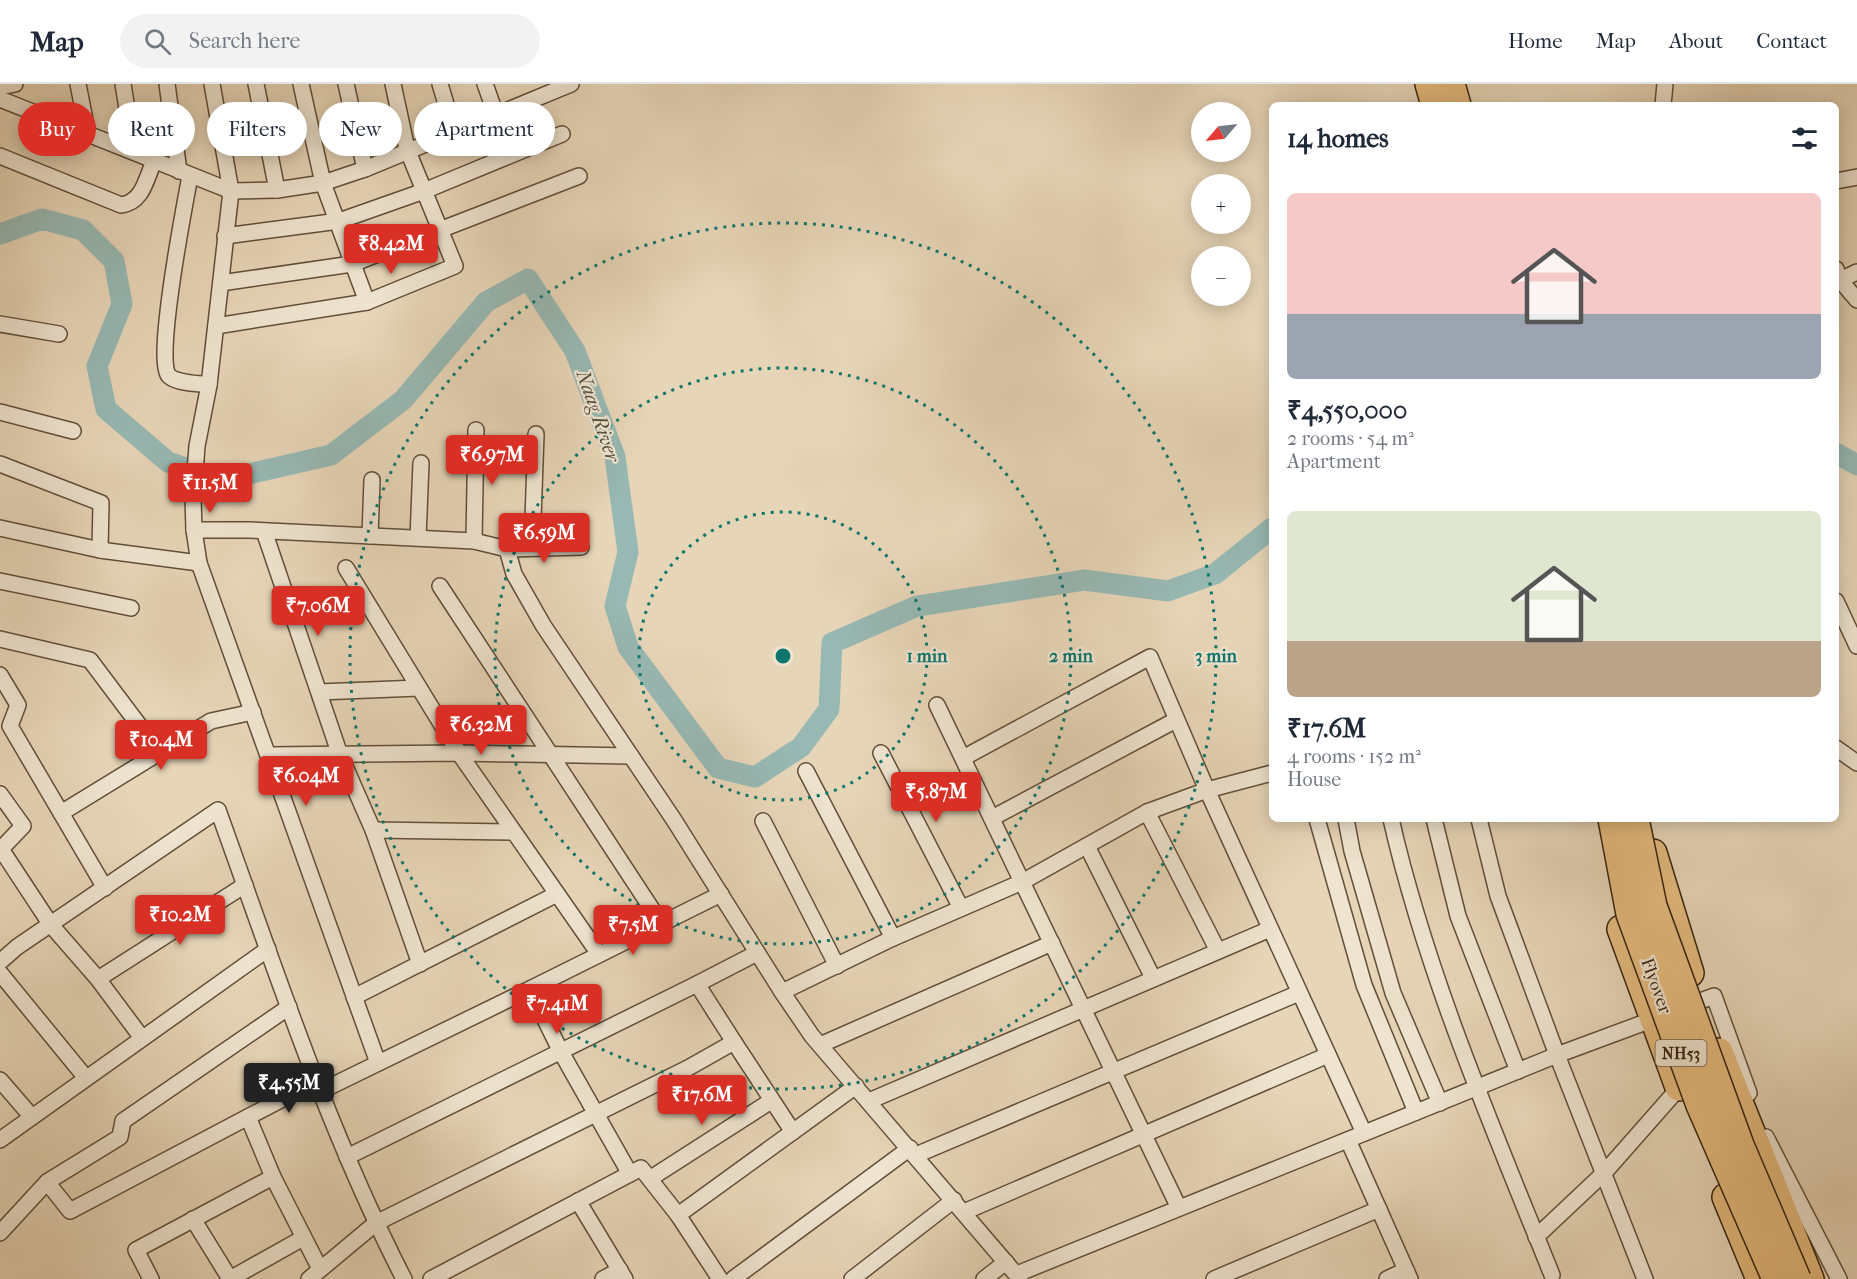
<!DOCTYPE html>
<meta charset="utf-8">
<style>
body{margin:0;font-family:"IM FELL French Canon",serif;background:#f2f2f3;color:#1f2937;height:100vh;display:flex;flex-direction:column;font-size:22px;white-space:nowrap}
*{box-sizing:border-box;margin:0}
p{font-size:20px;color:#747a83}
.icon{flex:none;width:33px;height:33px;fill:none;stroke:currentColor;stroke-width:2;stroke-linecap:round;stroke-linejoin:round}
.map{position:relative;flex:1;overflow:hidden}
.side{position:absolute;left:1269px;top:18px;width:570px;height:720px;display:flex;flex-direction:column;background:#fff;border-radius:9px;box-shadow:0 3px 15px #0003}
.side>*{flex:none}
.hud{position:absolute;left:18px;top:18px;width:570px;height:54px;display:flex;gap:12px}
.needle{width:39px;rotate:242deg}
.tools{position:absolute;left:1191px;top:18px;display:grid;gap:12px}
.tools a{display:grid;place-items:center;width:60px;height:60px;border-radius:50%;background:#fff;box-shadow:0 3px 15px #0003;font-size:30px}
.price{position:absolute;translate:-50% -51px;padding:0 14px;border-radius:6px;background:#d93025;color:#fff;font-size:20px;line-height:39px;filter:drop-shadow(0 2px 3px #0008)}
.price::after{content:'';position:absolute;left:50%;top:36px;width:18px;height:14px;margin-left:-9px;background:inherit;clip-path:polygon(0 0,100% 0,50% 100%)}
.price.active{background:#222;color:#fff}
ul{padding:0;list-style:none}
li{display:grid;align-content:center;gap:12px;height:318px;padding:0 18px}
li span{display:grid;place-items:center;height:186px;border-radius:9px;color:#555}
li>.icon{margin-inline-start:auto}
span .icon{width:108px;height:108px;fill:#fffc;stroke-width:1}
li b{font-size:26px}
h2{display:flex;justify-content:space-between;align-items:center;height:72px;padding:0 18px;font-size:26px}
.pill{padding:0 21px;border-radius:27px;background:#fff;box-shadow:0 3px 15px #0003;font-size:21px;line-height:54px}
.pill.active{background:#d93025;color:#fff}
header{display:flex;align-items:center;gap:36px;box-sizing:border-box;height:84px;padding:0 30px;background:#fff;border-bottom:2px solid #e0e1e3}
header strong{font-size:28px}
nav{display:flex;gap:33px;margin-inline-start:auto;font-size:21px}
.search{width:420px;height:54px;background:#f2f2f3;display:flex;align-items:center;gap:15px;box-sizing:border-box;padding:0 21px;border-radius:33px;color:#747a83;font-size:22px}
.map>svg:first-child{display:block}
</style>
<header>
<strong>Map</strong>
<div class="search"><svg class="icon" aria-label="search" viewBox="0 0 24 24"><circle cx="10" cy="10" r="6"/><path d="M15 15l6 6"/></svg>Search here</div>
<nav><a>Home</a><a>Map</a><a>About</a><a>Contact</a></nav>
</header>
<div class="map">
<svg width="1857" height="1195" viewBox="0 0 1857 1195">
<rect width="100%" height="100%" fill="#e7d5b7"/>
<filter id="stains"><feTurbulence type="fractalNoise" baseFrequency=".00333" numOctaves="4"/><feColorMatrix values="0 0 0 0 .2 0 0 0 0 .09 0 0 0 0 .02 0 0 0 .5 -.17"/></filter>
<radialGradient id="worn" r=".72"><stop offset=".6" stop-color="#630" stop-opacity="0"/><stop offset="1" stop-color="#630" stop-opacity=".3"/></radialGradient>
<g fill="none" stroke-linecap="round" stroke-linejoin="round">
<g stroke="#97b8b3" stroke-width="21">
<path d="M0,150L42,135L83,146L114,177L122,220L97,282L106,325L168,378L223,396L331,371L403,316L486,218L528,195L575,267L615,373L628,468L615,522L628,563L718,684L755,693L801,663L829,625L832,559L917,522L1084,496L1168,507L1215,490L1272,444"/>
<path d="M1836,369L1857,381"/>
</g>
<defs>
<g id="street">
<path d="M78,0L88,51"/>
<path d="M123,0L134,68"/>
<path d="M167,0L179,87"/>
<path d="M212,0L231,107L277,106"/>
<path d="M256,0L277,106L323,99L365,85L571,0"/>
<path d="M301,0L323,99L367,218L455,182L407,65L393,0"/>
<path d="M346,0L365,85"/>
<path d="M440,0L454,47"/>
<path d="M485,0L496,31"/>
<path d="M0,3L15,0"/>
<path d="M0,15L231,107L209,301L197,362L193,415L194,446"/>
<path d="M1663,21L1665,0"/>
<path d="M0,72L121,121C143,118 146,95 154,77"/>
<path d="M190,92C185,119 154,279 169,292C178,300 198,299 209,301"/>
<path d="M1836,97L1857,93"/>
<path d="M225,152L339,137L424,107L562,50"/>
<path d="M1836,185L1840,196L1857,188"/>
<path d="M221,199L352,180L579,92"/>
<path d="M1836,199L1840,196L1857,216"/>
<path d="M0,240L59,250"/>
<path d="M216,242L367,218"/>
<path d="M0,328L73,347"/>
<path d="M0,380L101,419L100,466"/>
<path d="M0,444L100,466L199,479L194,446H249L474,457L507,465L514,490L543,541L674,736L782,908L812,952L1020,1195"/>
<path d="M264,447L340,671L373,746L420,880"/>
<path d="M370,452L372,396"/>
<path d="M418,454L421,379"/>
<path d="M474,457L476,346"/>
<path d="M532,464L536,350"/>
<path d="M507,465L581,463"/>
<path d="M199,479L378,979"/>
<path d="M346,484L459,669L599,870"/>
<path d="M0,497L131,524"/>
<path d="M440,502L661,839"/>
<path d="M1836,517L1857,562"/>
<path d="M0,555L90,576L160,669"/>
<path d="M0,591L18,621L10,642L105,804"/>
<path d="M319,608L419,604"/>
<path d="M937,621L1179,1124"/>
<path d="M1836,664L1857,679"/>
<path d="M881,669L961,824"/>
<path d="M269,671L459,669L631,672"/>
<path d="M963,674L1150,573L1207,706L1272,689"/>
<path d="M806,687L893,854"/>
<path d="M0,710L23,742L0,766"/>
<path d="M1147,728L1218,867"/>
<path d="M61,729L211,637L253,628"/>
<path d="M992,734L1176,636"/>
<path d="M1317,735L1364,901L1416,1028"/>
<path d="M1346,735L1352,767L1393,909L1440,1019"/>
<path d="M1391,735C1427,892 1492,1042 1552,1191"/>
<path d="M1434,735L1458,832L1518,987"/>
<path d="M1479,735L1498,812L1557,971L1654,935L1656,941"/>
<path d="M763,737L837,882"/>
<path d="M373,746L512,748"/>
<path d="M1087,762L1153,894"/>
<path d="M1,765L51,841L98,895L142,954"/>
<path d="M0,878L17,863L218,726C275,884 327,1045 404,1195"/>
<path d="M0,889L86,994"/>
<path d="M98,895L245,801"/>
<path d="M697,900L757,869"/>
<path d="M530,905L721,810"/>
<path d="M782,908L893,854L1022,798L1147,728L1207,706L1364,1049"/>
<path d="M354,913L557,810"/>
<path d="M1684,923L1714,912L1749,1009"/>
<path d="M820,961L1052,859"/>
<path d="M0,996L32,1033"/>
<path d="M319,1008L530,905L561,968L630,1090"/>
<path d="M869,1017L1270,845"/>
<path d="M248,1033L315,998"/>
<path d="M1766,1053L1839,1195"/>
<path d="M0,1056L268,865"/>
<path d="M1348,1056L1410,1195"/>
<path d="M916,1071L1299,909"/>
<path d="M347,1073L697,900L734,958"/>
<path d="M273,1093L320,1185"/>
<path d="M651,1094L771,1017"/>
<path d="M578,1117L625,1195"/>
<path d="M964,1128L1328,971"/>
<path d="M193,1135L230,1195"/>
<path d="M0,1149L47,1098"/>
<path d="M1536,1153L1604,1089L1678,1005L1675,997"/>
<path d="M1017,1190L1557,971L1645,1195"/>
<path d="M151,1195L136,1166L273,1093L248,1033L70,1127L47,1098L120,1053L123,1037L289,923"/>
<path d="M230,1195L303,1154"/>
<path d="M309,1195L376,1139L688,984L734,958L793,1048"/>
<path d="M431,1195L641,1084L678,1131"/>
<path d="M603,1195L620,1186"/>
<path d="M720,1195L678,1131L856,1002"/>
<path d="M733,1195L910,1064"/>
<path d="M852,1195L954,1116"/>
<path d="M984,1195L1006,1178"/>
<path d="M1214,1195L1379,1125"/>
<path d="M1387,1195L1406,1186"/>
</g>
<g id="highway">
<path d="M1429,0L1435,21"/>
<path d="M1451,0L1457,21"/>
<path d="M1653,769L1690,889"/>
<path d="M1621,845L1679,1003"/>
<path d="M1719,968L1810,1195"/>
<path d="M1726,1113L1760,1195"/>
</g>
</defs>
<use href="#street" stroke="#614f38" stroke-width="18"/>
<use href="#highway" stroke="#34220e" stroke-width="30"/>
<use href="#street" stroke="#efe4d0" stroke-width="15"/>
<use href="#highway" stroke="#e4ba7c" stroke-width="27"/>
<defs>
<g id="highway-bridge">
<path d="M1612,735L1630,830L1700,1021L1776,1195"/>
<path d="M1635,735L1653,822L1740,1061L1797,1195"/>
</g>
</defs>
<use href="#highway-bridge" stroke="#34220e" stroke-width="30" stroke-linecap="butt"/>
<use href="#highway-bridge" stroke="#e4ba7c" stroke-width="27"/>
</g>
<g fill="none" stroke="#0f766e" stroke-width="3" stroke-dasharray="3 6">
<circle cx="783" cy="572" r="144"/>
<circle cx="783" cy="572" r="288"/>
<circle cx="783" cy="572" r="433"/>
</g>
<g text-anchor="middle" dominant-baseline="central" stroke-width="4.5" stroke-linejoin="round" paint-order="stroke">
<rect fill="#efe4d0" stroke="#6c5c48" stroke-width="1.5" x="1655.5" y="956" width="51" height="26" rx="4.5"/>
<g font-size="16" font-weight="bold" fill="#34220e">
<text x="1681" y="969">NH53</text>
</g>
<g font-size="18" fill="#34220e" stroke="#efe4d0">
<text transform="translate(1656 902) rotate(70)">Flyover</text>
</g>
<g font-size="20" font-style="italic" fill="#524f40" stroke="#efe4d0">
<text transform="translate(598 332) rotate(71)">Naag River</text>
</g>
</g>
<circle cx="783" cy="572" r="9" fill="#0f766e" stroke="#efe4d0" stroke-width="3"/>
<g font-size="18" text-anchor="middle" font-weight="bold" fill="#0f766e" stroke="#efe4d0" stroke-width="4.5" stroke-linejoin="round" paint-order="stroke">
<text x="927" y="578">1 min</text>
<text x="1071" y="578">2 min</text>
<text x="1216" y="578">3 min</text>
</g>
<rect width="100%" height="100%" filter="url(#stains)"/>
<rect width="100%" height="100%" fill="url(#worn)"/>
</svg>
<div class="tools">
<a><svg class="needle" viewBox="-14 -14 28 28"><path d="M0-13l5 13h-10z" fill="#e53935"/><path d="M0 13l5-13h-10z" fill="#747a83"/></svg></a>
<a>+</a>
<a>−</a>
</div>
<b class="price" style="left:391px;top:191px">₹8.42M</b>
<b class="price" style="left:492px;top:402px">₹6.97M</b>
<b class="price" style="left:210px;top:430px">₹11.5M</b>
<b class="price" style="left:544px;top:480px">₹6.59M</b>
<b class="price" style="left:318px;top:553px">₹7.06M</b>
<b class="price" style="left:481px;top:672px">₹6.32M</b>
<b class="price" style="left:161px;top:687px">₹10.4M</b>
<b class="price" style="left:306px;top:723px">₹6.04M</b>
<b class="price" style="left:936px;top:739px">₹5.87M</b>
<b class="price" style="left:180px;top:862px">₹10.2M</b>
<b class="price" style="left:633px;top:872px">₹7.5M</b>
<b class="price" style="left:557px;top:951px">₹7.41M</b>
<b class="price active" style="left:289px;top:1030px">₹4.55M</b>
<b class="price" style="left:702px;top:1042px">₹17.6M</b>
<div class="hud">
<a class="pill active">Buy</a>
<a class="pill">Rent</a>
<a class="pill">Filters</a>
<a class="pill">New</a>
<a class="pill">Apartment</a>
</div>
<section class="side">
<h2>14 homes<svg class="icon" aria-label="filters" viewBox="0 0 24 24"><path d="M4 7h16M4 17h16"/><circle cx="9" cy="7" r="2"/><circle cx="15" cy="17" r="2"/></svg></h2>
<ul>
<li><span style="background:linear-gradient(#f6c9c9 65%,#9aa5b1 0)"><svg class="icon" aria-label="home" viewBox="0 0 24 24"><path d="M3 11l9-7 9 7M6 9v11h12V9"/></svg></span><div><b>₹4,550,000</b><p>2 rooms · 54 m²</p><p>Apartment</p></div></li>
<li><span style="background:linear-gradient(#dfe7d0 70%,#b9a48a 0)"><svg class="icon" aria-label="home" viewBox="0 0 24 24"><path d="M3 11l9-7 9 7M6 9v11h12V9"/></svg></span><div><b>₹17.6M</b><p>4 rooms · 152 m²</p><p>House</p></div></li>
</ul>
</section>
</div>
